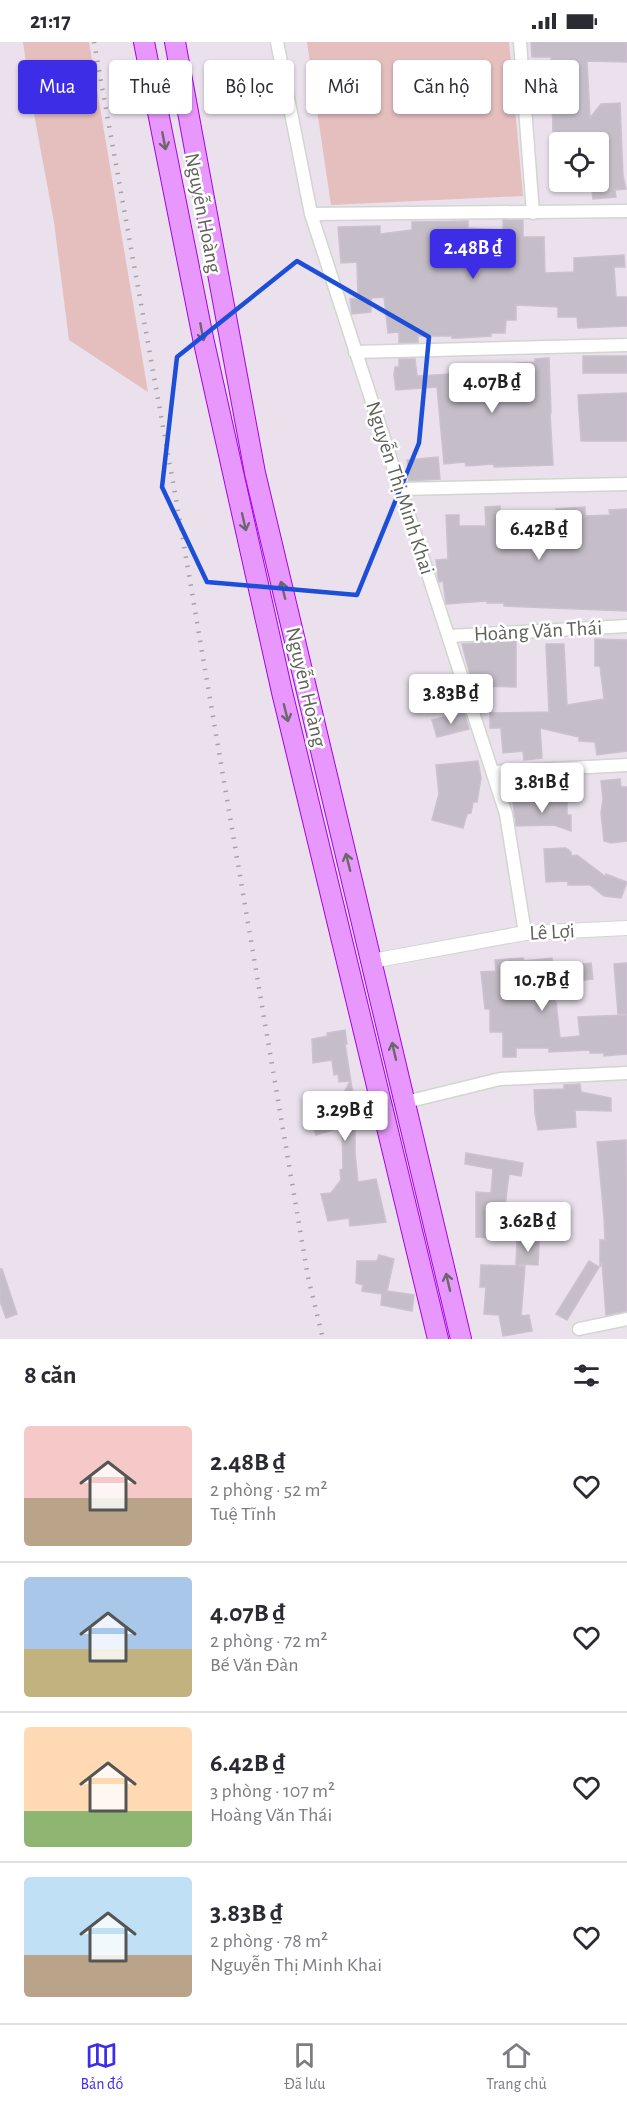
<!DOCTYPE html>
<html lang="vi">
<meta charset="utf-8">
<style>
body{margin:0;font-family:"Alegreya Sans",sans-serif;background:#f2f2f3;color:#2b2b33;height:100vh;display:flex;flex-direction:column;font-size:22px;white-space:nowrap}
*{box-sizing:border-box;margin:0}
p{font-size:20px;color:#7c7c81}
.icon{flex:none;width:33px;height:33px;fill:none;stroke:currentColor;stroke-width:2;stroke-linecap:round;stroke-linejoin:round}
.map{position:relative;height:1297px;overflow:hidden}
.panel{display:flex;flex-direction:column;background:#fff;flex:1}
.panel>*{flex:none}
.top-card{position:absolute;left:18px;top:18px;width:591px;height:54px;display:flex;gap:12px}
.tools{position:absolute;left:549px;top:90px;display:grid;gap:12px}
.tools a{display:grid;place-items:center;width:60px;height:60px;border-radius:6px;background:#fff;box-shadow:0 2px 4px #0004;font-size:30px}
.price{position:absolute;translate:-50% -51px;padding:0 14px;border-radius:6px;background:#fff;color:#222;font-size:20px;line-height:39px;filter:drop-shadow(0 2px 3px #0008)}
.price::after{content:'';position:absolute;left:50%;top:36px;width:18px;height:14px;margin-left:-9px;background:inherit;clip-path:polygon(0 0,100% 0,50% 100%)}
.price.active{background:#3e2de7;color:#fff}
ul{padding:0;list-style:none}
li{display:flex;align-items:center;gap:18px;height:150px;padding:0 24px}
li+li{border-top:2px solid #e1e1e2}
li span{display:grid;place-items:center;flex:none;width:168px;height:120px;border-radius:6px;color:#555}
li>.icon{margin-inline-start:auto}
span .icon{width:72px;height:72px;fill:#fffc;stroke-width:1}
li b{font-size:26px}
h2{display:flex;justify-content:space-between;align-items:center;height:72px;padding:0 24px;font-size:26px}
.pill{padding:0 21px;border-radius:6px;background:#fff;box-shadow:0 2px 4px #0004;font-size:21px;line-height:54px}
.pill.active{background:#3e2de7;color:#fff}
.status{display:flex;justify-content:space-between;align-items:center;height:42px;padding:0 30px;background:#fff;direction:ltr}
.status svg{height:16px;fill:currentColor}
.tab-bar{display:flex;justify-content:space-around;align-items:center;height:84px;border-top:2px solid #e1e1e2;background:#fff;font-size:16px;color:#7c7c81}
.tab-bar a{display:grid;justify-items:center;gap:3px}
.tab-bar .active{color:#3e2de7}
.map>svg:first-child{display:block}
</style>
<div class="status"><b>21:17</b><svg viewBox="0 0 49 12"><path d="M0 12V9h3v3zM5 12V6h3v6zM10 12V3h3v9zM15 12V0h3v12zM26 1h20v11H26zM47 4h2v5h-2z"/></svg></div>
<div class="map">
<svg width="627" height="1297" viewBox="0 0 627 1297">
<rect width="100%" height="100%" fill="#eae1ed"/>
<g fill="#e5bebe">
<path d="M23,0H89L148,350L69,298L54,180L30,50Z"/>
<path d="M307,0H509L523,154L331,163Z"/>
</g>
<g fill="#c5bec8" stroke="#ccc0d1" stroke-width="1.5">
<path d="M531,0H627V20L587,19L590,76L601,62L620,61L623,134L626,147L615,148L616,155L593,157L591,140H598V100H594L593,91H553L551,15H532Z"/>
<path d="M503,178H523V195H544L545,231L574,230V216L624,213L625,225H614L616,255H627V284L578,286L577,275H558V265L516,263V278H506L505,291H491V294L460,296H452V294H418V300L399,301V290L388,291L384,255L371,256V270L352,272L350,257L358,256L357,220L341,221L338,185L380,184V192L412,188V180L468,179V186L503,188Z"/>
<rect x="583" y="314" width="44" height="17"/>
<path d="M549,316L551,371H550L553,423L494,425V422L466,424L465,420L444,422L437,345L396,348L394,333L395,325H399V317H415L417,334L451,332L452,346L481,345L480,326L507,324L506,322L535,320V317Z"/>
<path d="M627,351V399H581L578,353Z"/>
<path d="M438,415L440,437L409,439L407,418Z"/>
<path d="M500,464V477L540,475V471H556V467L585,465V474L610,473L609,468L627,467V569L504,564V561H487V559L446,562L443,539L439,540L438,535L436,518L448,517L446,473H459V484H486L485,465Z"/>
<path d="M595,597L627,598V709L597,713L595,700L579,699V695L540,686L542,716L524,718L523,709L503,711L501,686H490V671L549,670L546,602H564L567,663L604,657L600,624H595Z"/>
<path d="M516,598V645L473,644L462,602Z"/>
<path d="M464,670L469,687L437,695L432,678Z"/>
<path d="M478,719L481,736L477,760H473L471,771L467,772L463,786L432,778L439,752L436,723Z"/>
<path d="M620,737L621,745H627V799L611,801L604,799L601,771L603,757L601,739Z"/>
<path d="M567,759V773H571V789L554,783L516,784L513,760Z"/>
<path d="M566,806L571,810V814L577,813L606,835V832L627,840L621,856L604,854L590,843H568V839L546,840L544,807Z"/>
<path d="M523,916L524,919L552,916L555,948H547L556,960L560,996L580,994L578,975L627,973V1012L604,1014V1011H590V1008L549,1010V1006H516V1015H503V990H490V967H485L481,930L496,929L495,918Z"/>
<path d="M591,921L593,937L576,939L574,923Z"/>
<path d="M627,921V972H618L614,922Z"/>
<path d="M345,988L347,1002H345L354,1059L356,1058L359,1069L354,1071L357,1083H355V1111L358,1140L376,1137L386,1180L350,1184L349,1176L328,1179L321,1152L331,1151L341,1138L340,1128L343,1127L342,1085L316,1093L309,1069L321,1066L322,1068L338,1062L350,1039L339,1040L338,1032L334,1033L332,1018L313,1021L312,997L328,994L327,991Z"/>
<path d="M580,1042L581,1050L611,1056V1069L575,1068L576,1085L538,1088L535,1071L534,1048L564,1047V1043Z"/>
<path d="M626,1098L627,1269L606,1273L602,1220L600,1225V1198H605L604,1175L597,1100Z"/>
<path d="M466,1111L523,1121L521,1134L509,1132L505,1164H517L516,1197L476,1195V1150L491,1151L493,1127L465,1122Z"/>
<path d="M517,1199L539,1200L538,1223L516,1222Z"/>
<path d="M379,1213L394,1217L387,1249L414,1253L412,1269L381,1263L382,1252L362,1249L363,1243L356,1241L357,1219H377Z"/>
<path d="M589,1219L599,1225L567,1278L556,1272Z"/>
<path d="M481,1223L525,1224L521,1274L529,1273L532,1289L503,1294L499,1273L484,1272L486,1245H480Z"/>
<path d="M0,1227H2L17,1272L6,1276L0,1259Z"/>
</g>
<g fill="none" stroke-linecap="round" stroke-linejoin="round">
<defs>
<g id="minor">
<path d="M277,0L311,172L506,772L525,891"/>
<path d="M520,0L533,171"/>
<path d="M311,172L627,169"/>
<path d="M355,310L627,303"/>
<path d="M400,447L627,442"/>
<path d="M449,594L627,584"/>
<path d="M493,730L627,723"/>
<path d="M406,1060L500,1037L627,1031"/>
<path d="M579,1287L627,1277"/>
</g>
<path id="tertiary" d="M372,919L525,891L627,886"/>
<g id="trunk">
<path d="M144,0L203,296L282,650L438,1297"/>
<path d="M175,0L255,431L461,1297"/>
</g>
</defs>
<use href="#minor" stroke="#d1d6cf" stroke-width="15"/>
<use href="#tertiary" stroke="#d1d6cf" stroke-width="16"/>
<use href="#trunk" stroke="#a503ec" stroke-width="22"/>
<use href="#minor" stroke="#fff" stroke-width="12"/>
<use href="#tertiary" stroke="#fff" stroke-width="14"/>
<use href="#trunk" stroke="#e898fd" stroke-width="20"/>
<path stroke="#a3a5a2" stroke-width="4.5" stroke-dasharray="1.5 8" stroke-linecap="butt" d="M94,0L179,474L308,1235L323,1297"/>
</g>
<defs><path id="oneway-shaft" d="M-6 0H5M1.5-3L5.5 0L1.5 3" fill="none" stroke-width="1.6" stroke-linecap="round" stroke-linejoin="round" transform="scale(1.5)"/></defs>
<g stroke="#6c676a">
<use href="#oneway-shaft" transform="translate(164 99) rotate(79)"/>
<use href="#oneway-shaft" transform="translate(202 290) rotate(79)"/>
<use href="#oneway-shaft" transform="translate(244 480) rotate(77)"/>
<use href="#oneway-shaft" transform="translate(283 548) rotate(-104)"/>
<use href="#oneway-shaft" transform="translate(286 671) rotate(76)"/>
<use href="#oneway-shaft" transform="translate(348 820) rotate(-104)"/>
<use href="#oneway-shaft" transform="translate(394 1009) rotate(-103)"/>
<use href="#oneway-shaft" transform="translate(448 1240) rotate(-103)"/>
</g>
<path fill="none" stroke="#1d4ed8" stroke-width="4.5" stroke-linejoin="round" d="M297,219L429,295L419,401L357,553L207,540L162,445L177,315Z"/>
<g text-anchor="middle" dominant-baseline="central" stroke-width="5" stroke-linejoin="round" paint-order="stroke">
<g font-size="21" fill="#5e625a" stroke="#fff">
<text transform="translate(203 171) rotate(79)">Nguyễn Hoàng</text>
<text transform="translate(400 446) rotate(72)">Nguyễn Thị Minh Khai</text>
<text transform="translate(538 589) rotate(-3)">Hoàng Văn Thái</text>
<text transform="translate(306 645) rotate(77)">Nguyễn Hoàng</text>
<text transform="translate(552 890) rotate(-3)">Lê Lợi</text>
</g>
</g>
</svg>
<div class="tools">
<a><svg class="icon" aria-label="locate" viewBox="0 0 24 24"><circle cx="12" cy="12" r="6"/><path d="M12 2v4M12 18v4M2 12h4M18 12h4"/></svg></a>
</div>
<b class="price active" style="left:473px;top:238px">2.48B ₫</b>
<b class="price" style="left:492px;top:372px">4.07B ₫</b>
<b class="price" style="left:539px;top:519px">6.42B ₫</b>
<b class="price" style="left:451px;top:683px">3.83B ₫</b>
<b class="price" style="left:542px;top:772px">3.81B ₫</b>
<b class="price" style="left:542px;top:970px">10.7B ₫</b>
<b class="price" style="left:345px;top:1100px">3.29B ₫</b>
<b class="price" style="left:528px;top:1211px">3.62B ₫</b>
<div class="top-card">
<a class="pill active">Mua</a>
<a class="pill">Thuê</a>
<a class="pill">Bộ lọc</a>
<a class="pill">Mới</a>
<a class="pill">Căn hộ</a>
<a class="pill">Nhà</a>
</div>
</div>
<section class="panel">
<h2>8 căn<svg class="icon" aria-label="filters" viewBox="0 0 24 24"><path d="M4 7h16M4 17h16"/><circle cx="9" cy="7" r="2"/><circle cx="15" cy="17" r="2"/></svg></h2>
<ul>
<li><span style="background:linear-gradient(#f6c9c9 60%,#b9a48a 0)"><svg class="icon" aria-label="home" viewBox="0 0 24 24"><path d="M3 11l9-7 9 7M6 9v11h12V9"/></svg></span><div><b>2.48B ₫</b><p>2 phòng · 52 m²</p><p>Tuệ Tĩnh</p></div><svg class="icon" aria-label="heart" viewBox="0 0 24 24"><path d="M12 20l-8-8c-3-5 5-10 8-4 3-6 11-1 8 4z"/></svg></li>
<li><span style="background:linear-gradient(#a9c7e8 60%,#c2b280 0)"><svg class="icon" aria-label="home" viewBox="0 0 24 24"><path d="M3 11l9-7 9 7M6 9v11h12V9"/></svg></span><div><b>4.07B ₫</b><p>2 phòng · 72 m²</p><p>Bế Văn Đàn</p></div><svg class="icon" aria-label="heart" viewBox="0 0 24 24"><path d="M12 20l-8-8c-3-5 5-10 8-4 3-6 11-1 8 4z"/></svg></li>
<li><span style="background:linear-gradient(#ffd9b3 70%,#8fb573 0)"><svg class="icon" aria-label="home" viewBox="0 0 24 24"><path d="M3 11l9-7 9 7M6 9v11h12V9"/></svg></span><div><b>6.42B ₫</b><p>3 phòng · 107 m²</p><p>Hoàng Văn Thái</p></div><svg class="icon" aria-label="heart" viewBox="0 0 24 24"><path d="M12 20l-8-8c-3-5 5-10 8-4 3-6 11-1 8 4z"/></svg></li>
<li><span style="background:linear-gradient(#bfe0f5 65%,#b9a48a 0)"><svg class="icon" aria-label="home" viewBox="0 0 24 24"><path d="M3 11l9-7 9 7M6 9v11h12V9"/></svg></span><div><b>3.83B ₫</b><p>2 phòng · 78 m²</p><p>Nguyễn Thị Minh Khai</p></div><svg class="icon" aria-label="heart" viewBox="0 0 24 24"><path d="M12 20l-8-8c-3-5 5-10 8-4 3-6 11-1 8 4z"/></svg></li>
</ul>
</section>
<nav class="tab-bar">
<a class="active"><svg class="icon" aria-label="map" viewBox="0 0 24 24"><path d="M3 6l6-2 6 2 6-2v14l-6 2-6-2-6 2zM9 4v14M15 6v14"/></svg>Bản đồ</a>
<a><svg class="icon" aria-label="saved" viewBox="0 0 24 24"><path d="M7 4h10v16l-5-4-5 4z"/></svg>Đã lưu</a>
<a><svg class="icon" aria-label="home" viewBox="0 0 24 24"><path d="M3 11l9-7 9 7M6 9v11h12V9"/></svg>Trang chủ</a>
</nav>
